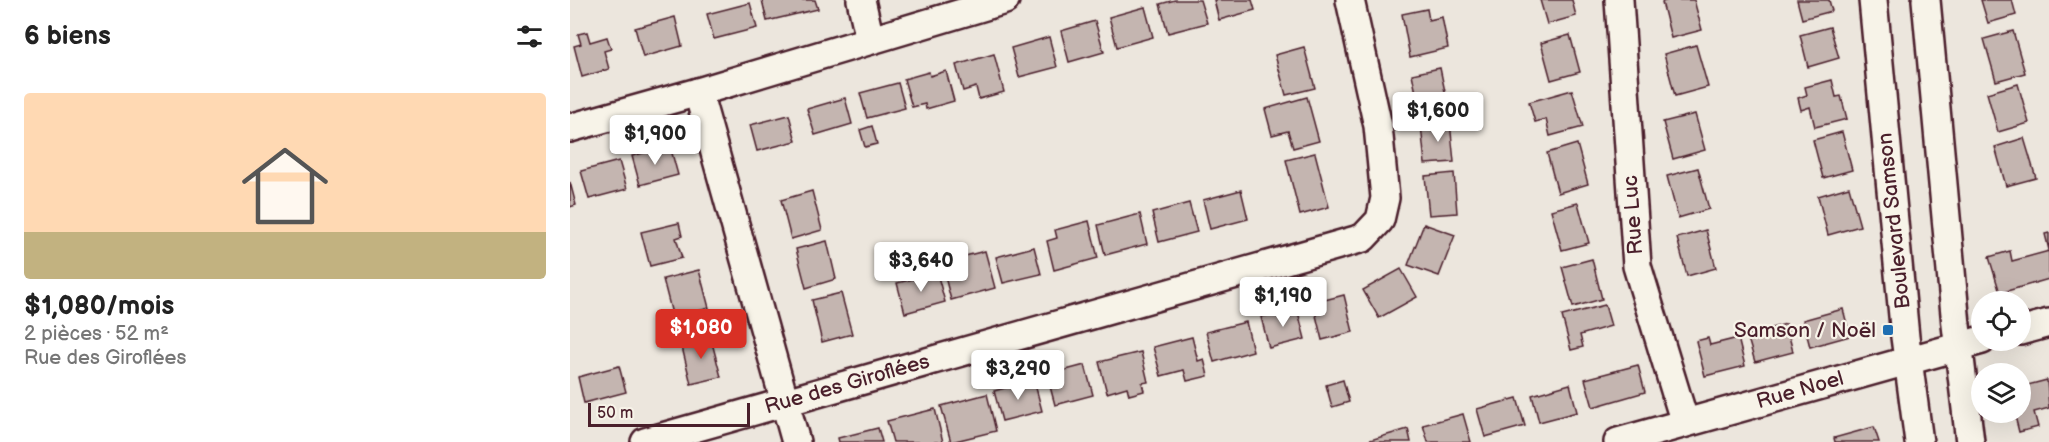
<!DOCTYPE html>
<html lang="fr">
<meta charset="utf-8">
<style>
body{margin:0;font-family:"Balsamiq Sans",sans-serif;background:#f2f2f2;color:#222;height:100vh;display:flex;flex-direction:column;font-size:22px;white-space:nowrap}
*{box-sizing:border-box;margin:0}
p{font-size:20px;color:#767676}
.icon{flex:none;width:33px;height:33px;fill:none;stroke:currentColor;stroke-width:2;stroke-linecap:round;stroke-linejoin:round}
.map{position:relative;flex:1;overflow:hidden}
.drawer{display:flex;flex-direction:column;background:#fff;width:570px}
.drawer>*{flex:none}
.buttons{position:absolute;left:1401px;top:291px;display:grid;gap:12px}
.buttons a{display:grid;place-items:center;width:60px;height:60px;border-radius:50%;background:#fff;box-shadow:0 6px 24px #0002;font-size:30px}
.scale{position:absolute;left:18px;bottom:15px;width:162px;box-sizing:border-box;padding-left:6px;border:3px solid #4a1f2b;border-top:0;font-size:16px;line-height:21px;white-space:nowrap;color:#4a1f2b;-webkit-text-stroke:4px #f7f3e8;paint-order:stroke}
.price{position:absolute;translate:-50% -51px;padding:0 14px;border-radius:6px;background:#fff;color:#222;font-size:20px;line-height:39px;filter:drop-shadow(0 2px 3px #0008)}
.price::after{content:'';position:absolute;left:50%;top:36px;width:18px;height:14px;margin-left:-9px;background:inherit;clip-path:polygon(0 0,100% 0,50% 100%)}
.price.selected{background:#d93025;color:#fff}
ul{padding:0;list-style:none}
li{display:grid;align-content:center;gap:12px;height:318px;padding:0 24px}
li+li{border-top:2px solid #e0e0e0}
li span{display:grid;place-items:center;height:186px;border-radius:6px;color:#555}
li>.icon{margin-inline-start:auto}
span .icon{width:108px;height:108px;fill:#fffc;stroke-width:1}
li b{font-size:26px}
h2{display:flex;justify-content:space-between;align-items:center;height:72px;padding:0 24px;font-size:26px}
main{display:flex;flex:1;min-height:0}
.map>svg:first-child{display:block}
</style>
<main>
<section class="drawer">
<h2>6 biens<svg class="icon" aria-label="filters" viewBox="0 0 24 24"><path d="M4 7h16M4 17h16"/><circle cx="9" cy="7" r="2"/><circle cx="15" cy="17" r="2"/></svg></h2>
<ul>
<li><span style="background:linear-gradient(#ffd9b3 75%,#c2b280 0)"><svg class="icon" aria-label="home" viewBox="0 0 24 24"><path d="M3 11l9-7 9 7M6 9v11h12V9"/></svg></span><div><b>$1,080/mois</b><p>2 pièces · 52 m²</p><p>Rue des Giroflées</p></div></li>
</ul>
</section>
<div class="map">
<svg width="1479" height="442" viewBox="0 0 1479 442">
<rect width="100%" height="100%" fill="#ece6dd"/>
<filter id="ink" filterUnits="userSpaceOnUse"><feTurbulence type="fractalNoise" baseFrequency=".0167" numOctaves="2"/><feDisplacementMap in="SourceGraphic" scale="12" xChannelSelector="R" yChannelSelector="G"/><feConvolveMatrix kernelMatrix="1 2 1 2 8 2 1 2 1" color-interpolation-filters="sRGB"/></filter>
<g filter="url(#ink)">
<g fill="#c4b5b0" stroke="#4a1f2b" stroke-width="1.5">
<path d="M192,0H245L248,9L197,21Z"/>
<path d="M605,0H630L637,23L598,33L590,4Z"/>
<path d="M644,0H682L685,10L649,20Z"/>
<path d="M970,0H1002L1006,16L977,24Z"/>
<path d="M1098,0H1124L1132,30L1101,38L1092,2Z"/>
<path d="M1227,0H1259L1262,11L1232,19Z"/>
<path d="M1411,0H1442L1446,15L1418,23Z"/>
<path d="M180,3L187,28L144,39L137,14Z"/>
<path d="M575,7L583,37L547,47L539,17Z"/>
<path d="M857,9L859,20L872,17L878,48L840,57L832,14Z"/>
<path d="M105,17L112,46L73,57L65,28Z"/>
<path d="M525,21L534,52L499,62L491,31Z"/>
<path d="M1260,27L1269,58L1238,67L1230,35Z"/>
<path d="M1443,31L1455,73L1426,81L1414,39Z"/>
<path d="M17,32L20,42L37,37L41,49L34,51L39,69L12,77L4,46L11,44L8,34Z"/>
<path d="M1000,35L1010,72L981,80L971,43Z"/>
<path d="M479,37L487,67L449,77L441,48Z"/>
<path d="M1126,45L1138,87L1105,96L1094,54Z"/>
<path d="M734,47L745,88L716,95L705,55Z"/>
<path d="M424,54L434,92L409,99L406,87L393,91L386,65Z"/>
<path d="M870,68L878,106L850,112L842,74Z"/>
<path d="M376,71L384,101L356,109L355,104L342,107L334,79L359,72L360,76Z"/>
<path d="M1262,80L1266,97L1271,96L1277,119L1245,127L1240,107L1231,110L1228,98L1237,95L1235,87Z"/>
<path d="M328,83L335,108L297,118L290,93Z"/>
<path d="M1448,84L1459,123L1428,132L1417,93Z"/>
<path d="M1002,90L1013,127L980,136L976,119L965,122L959,102Z"/>
<path d="M737,97L749,141L723,148L718,131L702,135L695,109Z"/>
<path d="M275,98L282,124L245,135L237,109Z"/>
<path d="M1125,114L1135,150L1103,159L1093,122Z"/>
<path d="M219,115L226,141L187,151L180,125Z"/>
<path d="M880,122L884,162L855,164L851,125Z"/>
<path d="M302,126L307,144L295,147L290,130Z"/>
<path d="M1272,132L1282,170L1253,178L1243,140Z"/>
<path d="M1454,138L1466,178L1436,186L1425,147Z"/>
<path d="M1007,144L1018,184L988,193L977,153Z"/>
<path d="M100,146L108,175L70,185L62,156Z"/>
<path d="M745,153L759,207L730,215L716,160Z"/>
<path d="M49,161L57,189L19,199L11,171Z"/>
<path d="M1128,168L1139,209L1108,218L1097,176Z"/>
<path d="M884,173L887,213L859,215L855,176Z"/>
<path d="M0,182L6,205L0,207Z"/>
<path d="M1279,187L1290,226L1258,235L1248,196Z"/>
<path d="M671,190L678,219L640,229L633,200Z"/>
<path d="M242,191L252,230L221,239L211,200Z"/>
<path d="M619,203L627,232L589,242L582,213Z"/>
<path d="M1008,203L1019,243L992,250L981,210Z"/>
<path d="M570,214L577,244L535,255L528,225Z"/>
<path d="M519,221L528,258L484,270L477,241L487,238L485,230Z"/>
<path d="M109,223L112,236L106,238L112,258L80,266L71,232Z"/>
<path d="M854,224L885,235L869,276L838,265Z"/>
<path d="M1136,230L1146,268L1117,276L1107,238Z"/>
<path d="M1479,233V250L1475,234Z"/>
<path d="M257,241L266,279L236,288L226,249Z"/>
<path d="M464,247L471,274L433,283L426,257Z"/>
<path d="M415,251L425,288L381,300L373,269L385,266L383,259Z"/>
<path d="M1440,251L1442,261L1479,251V279L1430,293L1419,257Z"/>
<path d="M1022,259L1032,299L1003,307L992,267Z"/>
<path d="M831,269L847,297L809,318L793,290Z"/>
<path d="M129,270L139,308L103,318L93,279Z"/>
<path d="M367,273L375,302L335,313L327,283Z"/>
<path d="M271,293L282,334L252,342L242,300Z"/>
<path d="M774,295L783,332L752,340L743,303Z"/>
<path d="M1035,305L1041,326L1010,335L1013,347L1001,350L992,316Z"/>
<path d="M727,308L735,339L699,348L691,317Z"/>
<path d="M1273,309L1280,336L1240,347L1233,320Z"/>
<path d="M676,322L683,351L644,362L636,332Z"/>
<path d="M1216,324L1223,352L1185,362L1177,335Z"/>
<path d="M140,335L151,377L121,384L111,343Z"/>
<path d="M622,337L628,361L634,359L638,376L617,381L614,370L591,376L583,347Z"/>
<path d="M1138,338L1140,345L1168,338L1175,366L1135,376L1126,341Z"/>
<path d="M571,352L578,382L572,383L574,391L559,395L557,387L537,393L529,362Z"/>
<path d="M515,365L523,395L485,405L477,375Z"/>
<path d="M1068,365L1075,392L1023,407L1015,379Z"/>
<path d="M49,366L56,392L14,403L8,377Z"/>
<path d="M464,380L472,411L432,421L424,391Z"/>
<path d="M773,380L779,402L762,407L756,385Z"/>
<path d="M1477,380L1479,408L1464,412L1468,427L1449,432L1444,412H1450V387Z"/>
<path d="M1000,384L1007,412L969,422L962,395Z"/>
<path d="M417,394L426,431L381,442L371,406Z"/>
<path d="M947,398L955,426L915,437L907,409Z"/>
<path d="M365,409L373,442H323L317,421Z"/>
<path d="M893,414L901,442H858L853,425Z"/>
<path d="M1304,427L1309,442H1265L1264,438Z"/>
<path d="M308,428L312,442H269L268,438Z"/>
<path d="M838,429L841,442H800V440Z"/>
</g>
<g fill="none" stroke-linecap="round" stroke-linejoin="round">
<defs>
<g id="minor">
<path d="M291,0L300,40"/>
<path d="M1049,0L1067,266L1115,423"/>
<path d="M1303,0L1335,337L1349,442"/>
<path d="M1356,0L1386,325L1400,442"/>
<path d="M128,92L226,442"/>
<path d="M0,128L128,92L435,0"/>
<path d="M1450,331L1479,323"/>
<path d="M75,442L793,238L810,220L815,198L808,126L780,0"/>
<path d="M1048,442L1412,340"/>
</g>
</defs>
<use href="#minor" stroke="#4a1f2b" stroke-width="32"/>
<use href="#minor" stroke="#f7f3e8" stroke-width="27"/>
</g>
</g>
<rect fill="#1f6fb2" stroke="#f7f3e8" stroke-width="2" x="1312" y="324" width="12" height="12" rx="3"/>
<g text-anchor="middle" dominant-baseline="central" stroke-width="4.5" stroke-linejoin="round" paint-order="stroke">
<g font-size="21" fill="#4a1f2b" stroke="#f7f3e8">
<text transform="translate(1063 215) rotate(-94)">Rue Luc</text>
<text transform="translate(1324 221) rotate(-96)">Boulevard Samson</text>
<text transform="translate(277 384) rotate(-16)">Rue des Giroflées</text>
<text transform="translate(1230 390) rotate(-16)">Rue Noel</text>
</g>
<g font-size="21" fill="#4a1f2b" stroke="#f7f3e8" text-anchor="end">
<text x="1306" y="330">Samson / Noël</text>
</g>
</g>
</svg>
<div class="buttons">
<a><svg class="icon" aria-label="locate" viewBox="0 0 24 24"><circle cx="12" cy="12" r="6"/><path d="M12 2v4M12 18v4M2 12h4M18 12h4"/></svg></a>
<a><svg class="icon" aria-label="layers" viewBox="0 0 24 24"><path d="M12 4l9 5-9 5-9-5zM3 14l9 5 9-5"/></svg></a>
</div>
<div class="scale">50 m</div>
<b class="price" style="left:868px;top:143px">$1,600</b>
<b class="price" style="left:85px;top:166px">$1,900</b>
<b class="price" style="left:351px;top:293px">$3,640</b>
<b class="price" style="left:713px;top:328px">$1,190</b>
<b class="price selected" style="left:131px;top:360px">$1,080</b>
<b class="price" style="left:448px;top:401px">$3,290</b>
</div>
</main>
